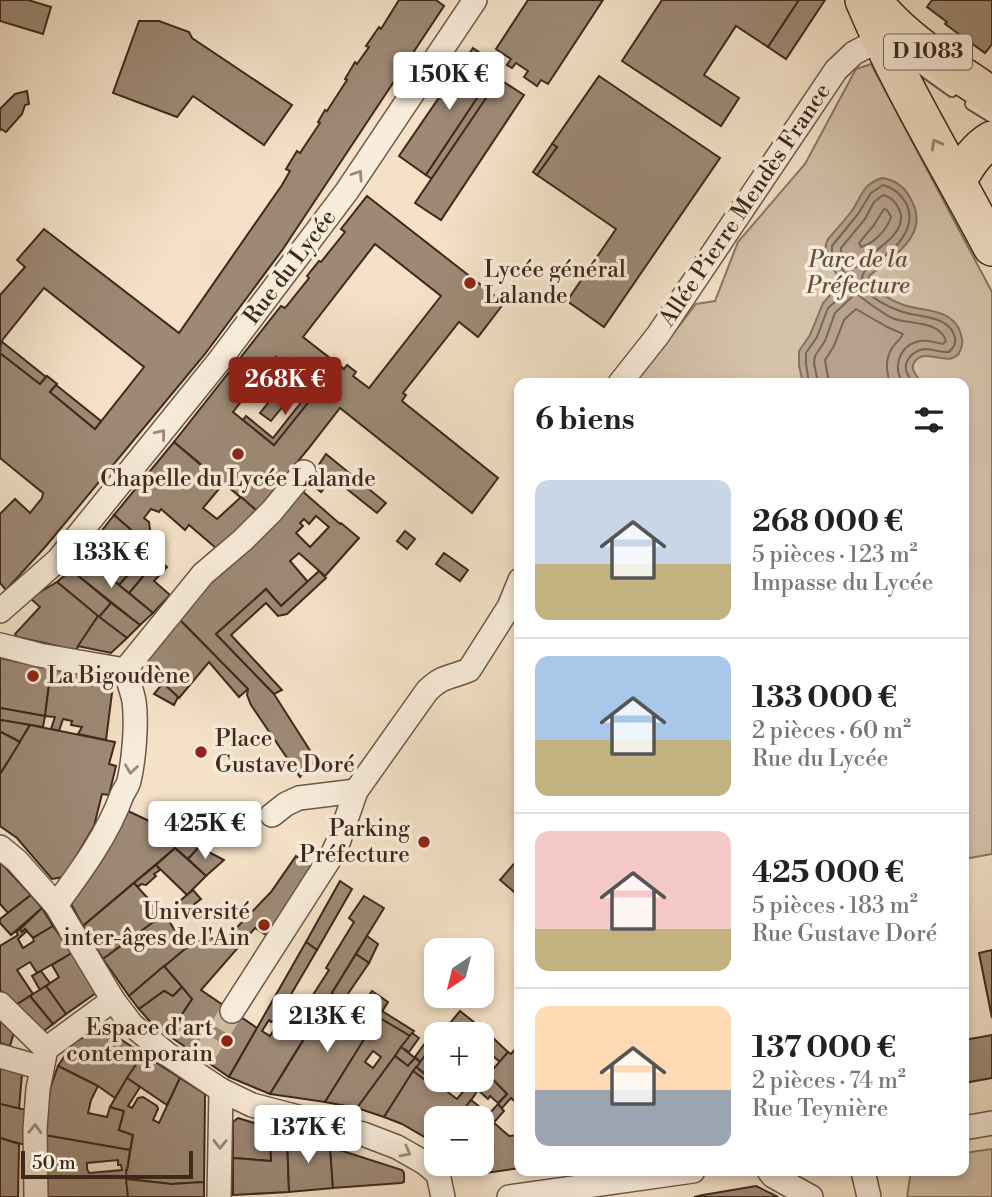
<!DOCTYPE html>
<html lang="fr">
<meta charset="utf-8">
<style>
body{margin:0;font-family:"Libre Bodoni",serif;background:#f6f6f6;color:#222;height:100vh;display:flex;flex-direction:column;font-size:26px;white-space:nowrap}
*{box-sizing:border-box;margin:0}
p{font-size:23px;color:#767676}
.icon{flex:none;width:38px;height:38px;fill:none;stroke:currentColor;stroke-width:2;stroke-linecap:round;stroke-linejoin:round}
.map{position:relative;flex:1;overflow:hidden}
.details{position:absolute;left:514px;top:378px;width:455px;height:798px;display:flex;flex-direction:column;background:#fff;border-radius:14px;box-shadow:0 4px 10px #0003}
.details>*{flex:none}
.needle{width:46px;rotate:215deg}
.tools{position:absolute;left:424px;top:938px;display:grid;gap:14px}
.tools a{display:grid;place-items:center;width:70px;height:70px;border-radius:14px;background:#fff;box-shadow:0 4px 10px #0003;font-size:35px}
.scale{position:absolute;left:21px;bottom:18px;width:172px;box-sizing:border-box;padding-left:7px;border:4px solid #3e291d;border-top:0;font-size:19px;line-height:24px;white-space:nowrap;color:#3e291d;-webkit-text-stroke:5px #f8ecdb;paint-order:stroke}
.price{position:absolute;translate:-50% -60px;padding:0 16px;border-radius:7px;background:#fff;color:#222;font-size:23px;line-height:46px;filter:drop-shadow(0 2px 4px #0008)}
.price::after{content:'';position:absolute;left:50%;top:42px;width:21px;height:16px;margin-left:-10px;background:inherit;clip-path:polygon(0 0,100% 0,50% 100%)}
.price.selected{background:#8f2418;color:#fff}
ul{padding:0;list-style:none}
li{display:flex;align-items:center;gap:21px;height:175px;padding:0 21px}
li+li{border-top:2px solid #e0e0e0}
li span{display:grid;place-items:center;flex:none;width:196px;height:140px;border-radius:14px;color:#555}
li>.icon{margin-inline-start:auto}
span .icon{width:84px;height:84px;fill:#fffc;stroke-width:1}
li b{font-size:30px}
h2{display:flex;justify-content:space-between;align-items:center;height:84px;padding:0 21px;font-size:30px}
.map>svg:first-child{display:block}
</style>
<div class="map">
<svg width="992" height="1197" viewBox="0 0 992 1197">
<rect width="100%" height="100%" fill="#f4e1c7"/>
<filter id="stains"><feTurbulence type="fractalNoise" baseFrequency=".00286" numOctaves="4"/><feColorMatrix values="0 0 0 0 .2 0 0 0 0 .09 0 0 0 0 .02 0 0 0 .5 -.17"/></filter>
<radialGradient id="worn" r=".72"><stop offset=".6" stop-color="#630" stop-opacity="0"/><stop offset="1" stop-color="#630" stop-opacity=".3"/></radialGradient>
<g fill="#d5c2aa" stroke="#8a7664" stroke-width="2">
<path d="M871,64L992,292V854L964,859V383H635L696,304L715,301L738,242L805,164L856,69Z"/>
<path d="M992,1149V1197H907L911,1171H964V1153Z"/>
</g>
<path fill="#b6a28d" stroke="#867260" stroke-width="2" d="M882,178C894,180 903,185 909,196C933,233 895,255 869,276L870,283C877,292 890,300 901,304C920,312 948,307 959,329C961,334 963,340 962,345C958,367 939,356 926,356C922,356 919,357 916,360C908,368 917,376 922,383H803L799,366V351L810,335L823,303L840,285C838,266 818,258 828,239C836,230 844,221 851,212C862,197 861,185 882,178Z"/>
<g fill="none" stroke-linecap="round" stroke-linejoin="round">
<g stroke="#7a6655" stroke-width="2">
<path d="M883,195C891,197 895,201 899,209C911,234 869,253 856,267L853,268L841,251V248L865,219L874,202Z"/>
<path d="M884,209L887,210L891,217C887,230 873,244 861,247L859,243L874,225Z"/>
<path d="M809,383L806,364V353L817,337L828,308L837,300L847,286L846,275L832,253V246L858,214L871,193L883,185C894,188 902,195 907,205C917,228 895,250 877,262C873,265 867,267 864,272C860,278 863,287 867,292C875,300 889,307 900,311C917,318 950,314 955,338C956,345 953,348 949,352C941,353 934,349 925,349C914,350 902,361 907,373C908,376 912,381 914,383"/>
<path d="M818,383L814,363L815,356L825,341L835,313L856,293C867,302 879,311 892,318C908,325 940,320 946,341L943,344C934,342 925,339 916,342C898,348 893,369 903,383"/>
<path d="M829,383L825,360L834,346L844,320L856,309L887,327L903,334C901,339 896,342 892,348C885,359 886,371 890,383"/>
</g>
</g>
<g fill="#9d8975" stroke="#3e291d" stroke-width="2" fill-rule="evenodd">
<path d="M0,0H28L51,7L43,34L0,21Z"/>
<path d="M399,0H436L444,6L283,249L205,354L46,546L6,590L0,583V514L15,499L30,513L42,498L43,493L0,458V353L40,384L47,376L57,384L50,392L95,429L144,367L44,288L0,343V295L25,267L17,260L44,229L179,333L282,185L290,171L286,169L297,151L300,153L320,123L318,122L325,110L327,111L347,80L345,79L355,62L357,64L369,47L366,46L379,27L381,29Z"/>
<path d="M528,0H603L548,84L541,80L537,86L524,77L528,71L516,63L512,68L507,65L511,59L496,49Z"/>
<path d="M662,0H799L768,47L736,26L704,75L739,98L721,126L622,61Z"/>
<path d="M799,0H825L786,59L768,47Z"/>
<path d="M932,0H992V44L985,53L945,24L947,22L927,7Z"/>
<path d="M139,21H159L189,32L192,38L292,105L264,145L193,96L177,117L113,93Z"/>
<path d="M473,48L499,66L426,175L399,156Z"/>
<path d="M493,74L499,79L432,179L426,175Z"/>
<path d="M599,76L720,158L604,327L567,301L616,229L537,175L557,147L552,144Z"/>
<path d="M499,79L524,95L441,220L415,203Z"/>
<path d="M27,91L29,104L25,105L22,114L6,132L1,129L0,130V109L15,94Z"/>
<path d="M552,144L557,147L537,175L533,172Z"/>
<path d="M367,196L504,303L478,337L459,322L403,393L406,395L402,401L498,478L472,513L340,408L308,449L257,511L174,442L281,306L285,308L309,278L307,276L319,261L321,262L345,232L341,229ZM375,244L441,296L369,388L353,376L356,372L347,365L344,369L303,337ZM276,357L318,390L274,445L233,412Z"/>
<path d="M1,341L46,377L40,384L0,353Z"/>
<path d="M288,378L299,386L271,421L260,413Z"/>
<path d="M307,382L318,390L274,445L243,420L246,416L273,438L310,391L304,386Z"/>
<path d="M56,385L101,421L95,429L50,392Z"/>
<path d="M174,442L223,484L203,508L217,519L241,497L257,511L217,549L189,525L185,530L161,509L159,512L151,509L144,518L149,522L150,530L142,540L114,515Z"/>
<path d="M326,454L386,503L377,513L333,478L321,492L308,481Z"/>
<path d="M301,490L340,524L341,523L359,538L325,576L299,553L290,561L308,582L281,606L266,589L216,634L274,694L316,760L300,777L251,705L247,695L248,689L179,619L218,573L220,575L277,520ZM316,516L329,527L310,547L296,533L303,526L300,523L304,519L309,524Z"/>
<path d="M114,515L145,542L138,551L148,560L153,555L167,567L154,581L170,595L153,613L129,593L145,574L136,566L119,585L83,555Z"/>
<path d="M405,531L415,539L407,549L397,541Z"/>
<path d="M145,542L155,552L148,560L138,551Z"/>
<path d="M444,553L468,570L460,581L436,564Z"/>
<path d="M83,555L119,585L153,613L140,625L71,570Z"/>
<path d="M136,566L145,574L129,593L119,585Z"/>
<path d="M71,570L111,603L99,617L57,582Z"/>
<path d="M319,571L326,578L287,614L278,616L266,603L231,635L282,690L274,694L216,634L266,589L281,606Z"/>
<path d="M57,582L98,616L76,650L17,637L15,634L40,607L30,598Z"/>
<path d="M111,603L140,625L127,638L99,617Z"/>
<path d="M98,616L127,638L111,653L78,646Z"/>
<path d="M179,619L248,689L239,697L209,662L179,698L143,665Z"/>
<path d="M0,658L51,669L45,716L0,708Z"/>
<path d="M51,669L114,677L106,740L78,734L82,727L71,725L72,721L63,719L59,731L51,729L55,717L45,716Z"/>
<path d="M163,683L178,697L174,705L154,694Z"/>
<path d="M0,708L45,716L43,727L0,720Z"/>
<path d="M0,720L7,721L30,725L20,742L1,732L0,734Z"/>
<path d="M30,725L115,742L109,764L116,766L109,795L102,794L94,826L64,877L52,879L17,838L0,826V774Z"/>
<path d="M1,732L20,742L0,774V734Z"/>
<path d="M128,811L181,836L199,847L188,859L175,848L83,926L71,904Z"/>
<path d="M199,847L224,860L206,876L188,859Z"/>
<path d="M175,848L206,876L187,895L156,865Z"/>
<path d="M296,856L313,868L306,882L266,935L255,928L201,990L257,1028L229,1077L168,1035L192,999L164,966L186,948L210,936L220,945L271,892Z"/>
<path d="M520,857V897L500,880Z"/>
<path d="M0,862L31,895L8,913L0,904Z"/>
<path d="M156,865L160,870L154,874L156,876L146,885L141,884L138,887L134,883Z"/>
<path d="M340,881L352,889L317,950L306,942Z"/>
<path d="M134,883L163,915L103,959L83,926Z"/>
<path d="M193,890L201,899L184,912L169,921L186,948L129,996L103,959L163,915Z"/>
<path d="M31,895L42,908L11,935L0,923V919Z"/>
<path d="M364,896L384,908L270,1094L229,1077L306,942L317,950L276,1020L271,1022L269,1020L262,1031L270,1036L278,1023L283,1026L300,999L307,1004L329,970L326,968L354,922L349,918Z"/>
<path d="M42,908L53,926L33,938L25,929L22,932L20,929Z"/>
<path d="M53,926L72,953L37,973L30,962L17,970L33,994L16,1005L0,990V946L18,935L16,932L20,929L22,932L25,929L27,931L18,939L23,948L34,941L33,938Z"/>
<path d="M367,936L378,944L369,963L356,954Z"/>
<path d="M992,950V1018L979,953Z"/>
<path d="M72,953L96,993L66,1014L46,986L59,977L52,965Z"/>
<path d="M356,954L369,963L343,1001L332,993Z"/>
<path d="M164,966L182,987L173,996L164,991L139,1009L129,996Z"/>
<path d="M41,971L50,983L40,990L32,976Z"/>
<path d="M46,986L66,1014L53,1024L30,996Z"/>
<path d="M182,987L192,999L168,1035L153,1025L139,1009L164,991L173,996Z"/>
<path d="M372,991L388,1002L325,1102L270,1094L319,1015L337,1026L339,1023L342,1025L340,1027L345,1031Z"/>
<path d="M30,996L53,1024L44,1031L16,1005Z"/>
<path d="M382,1011L414,1031L410,1036L378,1017Z"/>
<path d="M460,1011L480,1027L474,1034H441Z"/>
<path d="M378,1017L410,1036L357,1108L325,1102ZM373,1051L381,1057L373,1068L365,1062Z"/>
<path d="M0,1019L14,1032L10,1046L0,1043Z"/>
<path d="M102,1027L143,1054L115,1098L98,1086L58,1066L73,1043Z"/>
<path d="M412,1033L419,1038L409,1052L401,1047Z"/>
<path d="M992,1035V1078L964,1083V1040Z"/>
<path d="M492,1037L508,1052L500,1062L493,1056L481,1070V1050Z"/>
<path d="M436,1041V1065L427,1075L416,1067Z"/>
<path d="M425,1043L431,1047L420,1062L415,1057Z"/>
<path d="M401,1047L415,1058L408,1066L395,1056Z"/>
<path d="M516,1048L520,1051V1106L511,1098L502,1108L498,1104L507,1094L488,1075L508,1052L511,1054Z"/>
<path d="M143,1054L180,1078L167,1105L127,1078Z"/>
<path d="M395,1056L408,1066L415,1058L420,1062L384,1117L357,1108Z"/>
<path d="M58,1066L98,1086L91,1100L88,1113L107,1117L110,1107L124,1111L119,1130L133,1135L130,1150L44,1135L50,1089Z"/>
<path d="M0,1067L22,1074L19,1109L0,1104Z"/>
<path d="M416,1067L437,1084L434,1087L413,1071Z"/>
<path d="M482,1068L507,1094L498,1103L490,1096L488,1099L478,1090L482,1084L478,1080H481Z"/>
<path d="M413,1071L434,1087L437,1084L457,1099L473,1080H478L482,1084L466,1108L457,1118H436L435,1143L402,1124L384,1117Z"/>
<path d="M127,1078L140,1087L128,1106L132,1108L138,1098L143,1097L157,1106L158,1109L153,1120L159,1123L180,1078L205,1094L204,1182L172,1184L126,1179V1170H127L133,1135L119,1130L124,1111L110,1107Z"/>
<path d="M471,1100L489,1114L498,1104L504,1111L481,1137V1118H457Z"/>
<path d="M0,1104L26,1110L25,1145L0,1138Z"/>
<path d="M238,1118L270,1128L271,1161L233,1158V1122Z"/>
<path d="M493,1122L509,1136L520,1135V1168L472,1175L459,1164H481V1137Z"/>
<path d="M270,1128L287,1134L289,1192L233,1195V1158L271,1161Z"/>
<path d="M287,1134L330,1147L333,1188L289,1192Z"/>
<path d="M44,1135L130,1150L127,1170H126L128,1197H48ZM118,1160V1165H121L122,1170L89,1173L87,1169V1163Z"/>
<path d="M0,1138L19,1144L18,1197H0Z"/>
<path d="M330,1147L402,1170L404,1173V1182L401,1183L333,1188Z"/>
<path d="M126,1179L172,1184L204,1182V1197H128Z"/>
<path d="M756,1186L778,1197H694L703,1195Z"/>
</g>
<g fill="none" stroke-linecap="round" stroke-linejoin="round">
<path stroke="#d0bca5" stroke-width="23" stroke-dasharray="23 11" stroke-linecap="butt" d="M202,1058L232,1011"/>
<defs>
<g id="lane">
<path d="M917,66L952,91"/>
<path d="M971,104L992,117"/>
</g>
<g id="street">
<path d="M620,383L658,335L836,70L854,53L881,39"/>
<path d="M0,611L58,560L219,361L347,191L475,0"/>
<path d="M0,645L39,655L125,670C128,680 132,691 134,701C137,723 134,759 129,781C128,786 124,790 122,795C107,836 81,871 56,905"/>
<path d="M125,670L203,574L243,540L272,511L304,472"/>
<path d="M272,815L286,804L299,798L356,791"/>
<path d="M0,847L17,861L56,905L113,1000L132,1025L167,1054L221,1090L252,1105L363,1134L397,1147L425,1163L438,1174L443,1197"/>
<path d="M0,1004L46,1049"/>
<path d="M232,1011L332,855L339,840L356,791L427,691C443,675 450,678 469,670L509,607L520,580"/>
<path d="M0,1056L42,1068"/>
<path d="M964,1128L992,1123"/>
<path d="M769,1171L773,1176L811,1197"/>
<path d="M863,1171L869,1197"/>
<path d="M36,1197L35,1129L38,1089L46,1049L113,1000"/>
<path d="M219,1197L221,1090"/>
<path d="M509,1197L693,1171"/>
</g>
<g id="primary">
<path d="M864,0C900,86 949,165 992,247"/>
<path d="M873,1C905,42 950,67 992,96"/>
<path d="M957,181C967,165 975,150 992,140"/>
</g>
</defs>
<use href="#lane" stroke="#6c5748" stroke-width="14"/>
<use href="#street" stroke="#6c5748" stroke-width="26"/>
<use href="#primary" stroke="#3e291d" stroke-width="40"/>
<use href="#lane" stroke="#f8ecdb" stroke-width="10"/>
<use href="#street" stroke="#f8ecdb" stroke-width="23"/>
<use href="#primary" stroke="#f4e1c7" stroke-width="37"/>
</g>
<defs><path id="oneway-chevron" d="M-2-3.5L2.5 0L-2 3.5" fill="none" stroke-width="1.6" stroke-linecap="round" stroke-linejoin="round" transform="scale(1.75)"/></defs>
<use stroke="#998572" href="#oneway-chevron" transform="translate(936 144) rotate(-119)"/>
<g stroke="#9b8a7c">
<use href="#oneway-chevron" transform="translate(358 175) rotate(-56)"/>
<use href="#oneway-chevron" transform="translate(161 434) rotate(-51)"/>
<use href="#oneway-chevron" transform="translate(131 769) rotate(98)"/>
<use href="#oneway-chevron" transform="translate(35 1129) rotate(-88)"/>
<use href="#oneway-chevron" transform="translate(220 1144) rotate(91)"/>
<use href="#oneway-chevron" transform="translate(406 1152) rotate(28)"/>
</g>
<g fill="#8f2418" stroke="#f8ecdb" stroke-width="2.5">
<circle cx="470" cy="283" r="7"/>
<circle cx="238" cy="454" r="7"/>
<circle cx="33" cy="676" r="7"/>
<circle cx="201" cy="752" r="7"/>
<circle cx="424" cy="842" r="7"/>
<circle cx="264" cy="925" r="7"/>
<circle cx="227" cy="1041" r="7"/>
</g>
<g text-anchor="middle" dominant-baseline="central" stroke-width="7" stroke-linejoin="round" paint-order="stroke">
<rect fill="#f8ecdb" stroke="#766456" stroke-width="2" x="884" y="34.5" width="88" height="35" rx="5"/>
<g font-size="21" font-weight="bold" fill="#3e291d">
<text x="928" y="52">D 1083</text>
</g>
<g font-size="23" fill="#3e291d" stroke="#f8ecdb">
<text transform="translate(745 205) rotate(-56)">Allée Pierre Mendès France</text>
<text transform="translate(290 267) rotate(-53)">Rue du Lycée</text>
</g>
<g font-size="23" font-style="italic" fill="#644f40" stroke="#f8ecdb">
<text x="858" y="260">Parc de la<tspan x="858" dy="26">Préfecture</tspan></text>
</g>
<g font-size="23" fill="#3e291d" stroke="#f8ecdb" text-anchor="start">
<text x="484" y="270">Lycée général<tspan x="484" dy="26">Lalande</tspan></text>
<text x="238" y="479" text-anchor="middle">Chapelle du Lycée Lalande</text>
<text x="47" y="676">La Bigoudène</text>
<text x="215" y="739">Place<tspan x="215" dy="26">Gustave Doré</tspan></text>
<text x="410" y="829" text-anchor="end">Parking<tspan x="410" dy="26">Préfecture</tspan></text>
<text x="250" y="912" text-anchor="end">Université<tspan x="250" dy="26">inter-âges de l'Ain</tspan></text>
<text x="213" y="1028" text-anchor="end">Espace d'art<tspan x="213" dy="26">contemporain</tspan></text>
</g>
</g>
<rect width="100%" height="100%" filter="url(#stains)"/>
<rect width="100%" height="100%" fill="url(#worn)"/>
</svg>
<div class="tools">
<a><svg class="needle" viewBox="-14 -14 28 28"><path d="M0-13l5 13h-10z" fill="#e53935"/><path d="M0 13l5-13h-10z" fill="#767676"/></svg></a>
<a>+</a>
<a>−</a>
</div>
<div class="scale">50 m</div>
<b class="price" style="left:449px;top:112px">150K €</b>
<b class="price selected" style="left:285px;top:417px">268K €</b>
<b class="price" style="left:111px;top:590px">133K €</b>
<b class="price" style="left:205px;top:861px">425K €</b>
<b class="price" style="left:327px;top:1054px">213K €</b>
<b class="price" style="left:308px;top:1165px">137K €</b>
<section class="details">
<h2>6 biens<svg class="icon" aria-label="filters" viewBox="0 0 24 24"><path d="M4 7h16M4 17h16"/><circle cx="9" cy="7" r="2"/><circle cx="15" cy="17" r="2"/></svg></h2>
<ul>
<li><span style="background:linear-gradient(#c9d6e8 60%,#c2b280 0)"><svg class="icon" aria-label="home" viewBox="0 0 24 24"><path d="M3 11l9-7 9 7M6 9v11h12V9"/></svg></span><div><b>268 000 €</b><p>5 pièces · 123 m²</p><p>Impasse du Lycée</p></div></li>
<li><span style="background:linear-gradient(#a9c7e8 60%,#c2b280 0)"><svg class="icon" aria-label="home" viewBox="0 0 24 24"><path d="M3 11l9-7 9 7M6 9v11h12V9"/></svg></span><div><b>133 000 €</b><p>2 pièces · 60 m²</p><p>Rue du Lycée</p></div></li>
<li><span style="background:linear-gradient(#f6c9c9 70%,#c2b280 0)"><svg class="icon" aria-label="home" viewBox="0 0 24 24"><path d="M3 11l9-7 9 7M6 9v11h12V9"/></svg></span><div><b>425 000 €</b><p>5 pièces · 183 m²</p><p>Rue Gustave Doré</p></div></li>
<li><span style="background:linear-gradient(#ffd9b3 60%,#9aa5b1 0)"><svg class="icon" aria-label="home" viewBox="0 0 24 24"><path d="M3 11l9-7 9 7M6 9v11h12V9"/></svg></span><div><b>137 000 €</b><p>2 pièces · 74 m²</p><p>Rue Teynière</p></div></li>
</ul>
</section>
</div>
